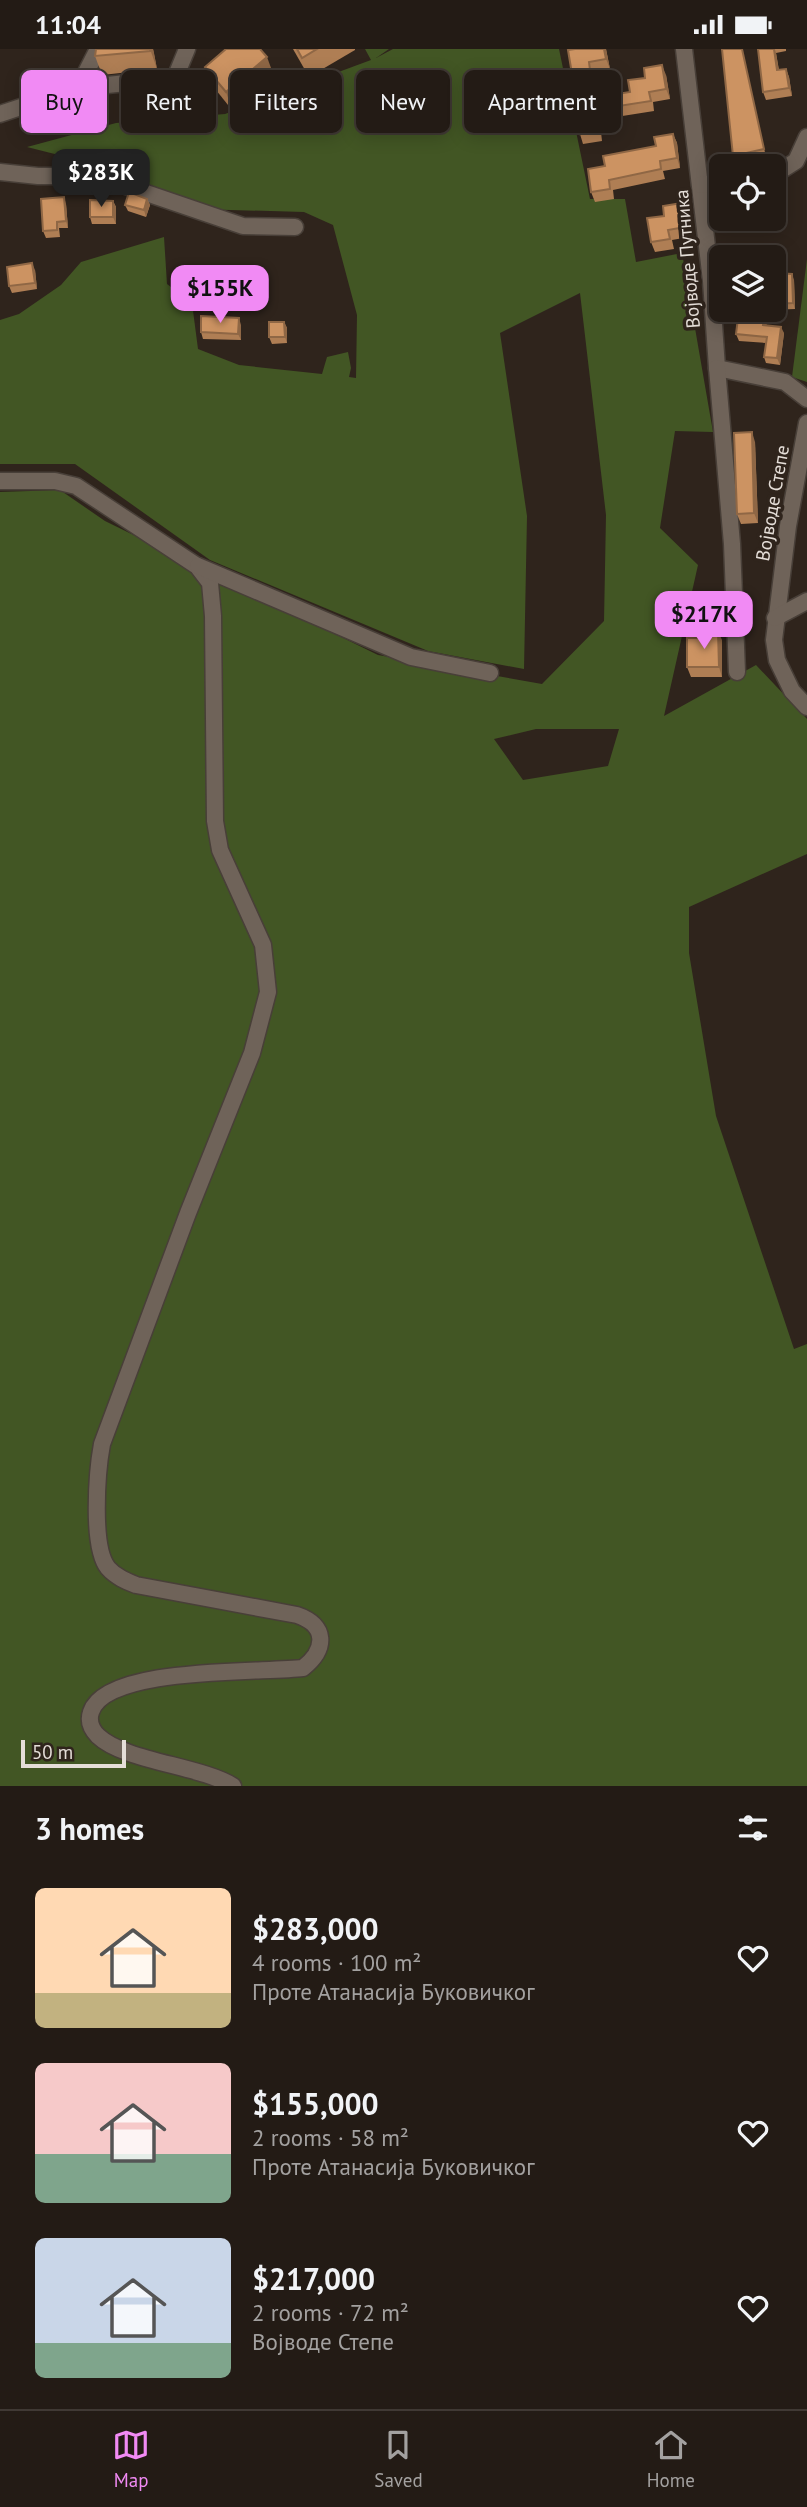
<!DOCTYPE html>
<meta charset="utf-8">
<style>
body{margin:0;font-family:"PT Sans",sans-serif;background:#2b241e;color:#f1f3f6;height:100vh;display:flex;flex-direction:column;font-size:26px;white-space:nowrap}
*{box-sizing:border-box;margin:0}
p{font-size:23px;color:#a3a1a0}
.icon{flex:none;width:38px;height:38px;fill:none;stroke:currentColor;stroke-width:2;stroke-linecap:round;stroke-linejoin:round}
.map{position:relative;height:1737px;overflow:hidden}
.panel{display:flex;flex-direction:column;background:#231b15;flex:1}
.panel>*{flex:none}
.guide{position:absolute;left:21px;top:21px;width:766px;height:63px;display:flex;gap:14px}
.tools{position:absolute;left:709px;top:105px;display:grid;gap:14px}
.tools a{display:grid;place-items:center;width:77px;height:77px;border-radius:10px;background:#231b15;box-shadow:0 4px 18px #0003,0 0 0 2px #403934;font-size:35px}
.scale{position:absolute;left:21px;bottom:18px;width:105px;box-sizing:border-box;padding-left:7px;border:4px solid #e5ded8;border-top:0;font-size:19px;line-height:24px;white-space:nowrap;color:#e5ded8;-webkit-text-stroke:5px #2f241c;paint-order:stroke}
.price{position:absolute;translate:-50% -60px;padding:0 16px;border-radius:14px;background:#f18af4;color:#111;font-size:23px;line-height:46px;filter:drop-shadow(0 2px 4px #0008)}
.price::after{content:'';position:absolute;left:50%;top:42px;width:21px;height:16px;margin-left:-10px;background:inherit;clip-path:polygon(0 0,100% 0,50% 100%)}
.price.selected{background:#222;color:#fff}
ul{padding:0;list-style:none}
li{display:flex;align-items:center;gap:21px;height:175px;padding:0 35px}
li span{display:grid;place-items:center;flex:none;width:196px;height:140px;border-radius:10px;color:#555}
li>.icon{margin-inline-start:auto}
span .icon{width:84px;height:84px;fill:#fffc;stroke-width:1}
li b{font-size:30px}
h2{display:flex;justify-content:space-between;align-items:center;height:84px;padding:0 35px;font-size:30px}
.pill{padding:0 24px;border-radius:10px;background:#231b15;box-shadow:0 4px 18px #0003,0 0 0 2px #403934;font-size:24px;line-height:63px}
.pill.selected{background:#f18af4;color:#111}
.status{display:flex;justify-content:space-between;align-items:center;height:49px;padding:0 35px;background:#231b15;direction:ltr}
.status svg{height:19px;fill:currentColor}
.tab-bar{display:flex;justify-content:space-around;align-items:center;height:98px;border-top:2px solid #403934;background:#231b15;font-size:19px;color:#a3a1a0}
.tab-bar a{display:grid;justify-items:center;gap:4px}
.tab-bar .selected{color:#f18af4}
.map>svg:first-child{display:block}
</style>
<div class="status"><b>11:04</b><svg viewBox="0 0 49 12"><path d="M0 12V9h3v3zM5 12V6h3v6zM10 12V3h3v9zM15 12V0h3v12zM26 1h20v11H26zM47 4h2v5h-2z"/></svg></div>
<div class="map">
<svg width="807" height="1737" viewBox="0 0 807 1737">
<rect width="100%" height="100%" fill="#2f241c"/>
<g fill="#425624" fill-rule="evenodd">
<path d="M365,0H389L376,9L393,0H559L590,150H625L636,213L682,204L713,383L675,382L660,479L698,516L664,667L756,616L807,670V805L689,858V904L716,1067L794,1300L807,1295V1737H0V443L60,441L105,472L378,606L542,635L604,572L606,466L580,244L500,284L527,467L524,620L428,602L210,511L75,415H0V271L19,265L61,236L81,213L164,188L167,235L192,254L198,300L239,316L322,325L327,308L348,303L351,319L349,328L356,329L357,266L333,176L304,163L196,160L106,118L27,98L116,74L225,65L371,11ZM536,680H619L608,717L523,731L494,690Z"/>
<path d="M807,210V333L792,328Z"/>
</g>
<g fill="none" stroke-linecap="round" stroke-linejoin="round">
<defs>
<g id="minor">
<path d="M684,0L711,232L717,319L785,333L807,350"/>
<path d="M78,39L175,29L187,0"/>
<path d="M0,65L78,39L98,0"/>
<path d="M0,123L38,127H84L117,134L243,177L295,178"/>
<path d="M774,126L796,112L807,88"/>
<path d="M701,136L721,133"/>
<path d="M717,319L732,495L737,623"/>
<path d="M807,374L788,477L774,591L777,611L792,642L807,658"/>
<path d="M0,432H55L76,437L197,517L210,534L213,567L215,772L220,801L263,896L268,943L252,1004L188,1164L102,1395C97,1422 91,1498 108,1519C116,1528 126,1532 136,1536L297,1566C327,1576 327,1600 303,1619C260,1624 106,1617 91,1663C88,1672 91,1680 98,1687C124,1712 201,1717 233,1737"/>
<path d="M198,517L411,608L490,624"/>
<path d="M775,569L807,552"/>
</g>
</defs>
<use href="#minor" stroke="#483f38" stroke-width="19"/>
<use href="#minor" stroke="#6f6359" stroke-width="16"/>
</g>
<g fill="#af7e54">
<path d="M96,0H153L157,20L102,26L95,7Z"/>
<path d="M293,0H355V1L309,28Z"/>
<path d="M575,0H606L610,20L593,23L594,31L575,34L572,25Z"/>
<path d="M722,0H742L766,108L736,115L733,107Z"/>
<path d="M758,0H786V2L776,4L779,21L786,20L789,28L792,47L766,51L763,43Z"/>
<path d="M205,18L274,27L232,61L212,36Z"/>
<path d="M666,26L670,50L653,53L654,62L616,68L618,80L601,83L602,92L583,95L580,85L593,59Z"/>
<path d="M673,85L677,94L680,119L663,122L665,130L613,141L614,150L595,153L591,143L605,117L656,97Z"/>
<path d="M147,150L150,156L146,168L128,162L125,156Z"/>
<path d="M113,152L116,158V175H92L90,168Z"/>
<path d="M66,155L68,179H59L60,188L46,189L43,182Z"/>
<path d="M685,164L689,188L672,191L674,200L655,203L651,193Z"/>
<path d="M35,221L37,240L12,244L9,237Z"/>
<path d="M774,224L794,231L795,260L768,261L766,276L784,284L780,316L766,314L764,308L766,294L739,292L736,285L744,269L743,261H774Z"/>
<path d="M284,273L287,279V294L272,295L269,288Z"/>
<path d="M241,276V291L203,290L201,283Z"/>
<path d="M755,393L758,474L741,475L737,465Z"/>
<path d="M722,591V628H691L687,618Z"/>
</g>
<g fill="#8f6745">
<path d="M150,0H153L154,4L157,20Z"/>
<path d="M604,0H606L610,20L606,10Z"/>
<path d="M774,0L776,4L780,29L777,21Z"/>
<path d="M267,8L274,27L232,61L226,43Z"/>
<path d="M662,16L666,26L670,50L666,40Z"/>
<path d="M786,20L789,28L792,47L789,39Z"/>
<path d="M612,58L616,68L618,80L614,70Z"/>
<path d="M673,85L677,94L680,119L677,109Z"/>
<path d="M64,148L66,155L68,179L66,172Z"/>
<path d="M147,150L150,156L146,168L144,161Z"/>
<path d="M113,152L116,158V175L113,168Z"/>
<path d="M682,154L685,164L689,188L685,178Z"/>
<path d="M32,214L35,221L37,240L35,234Z"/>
<path d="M792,225L794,231L795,260L793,254Z"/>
<path d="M765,261H768L766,282L763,276Z"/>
<path d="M239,269L241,276V291L238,285Z"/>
<path d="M284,273L287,279V294L285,288Z"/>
<path d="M781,278L784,284L780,316L777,309Z"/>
<path d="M752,383L755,393L758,474L754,464Z"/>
<path d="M718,582L722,591V628L719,618Z"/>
</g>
<g fill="#cc9362" stroke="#8f6745" stroke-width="2">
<path d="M96,0H150V2L95,7Z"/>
<path d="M226,0H260L267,8L226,43L205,18Z"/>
<path d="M297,0H317L302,9Z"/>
<path d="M575,0H604L606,10L589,13L590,21L572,25L568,1Z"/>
<path d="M722,0H742L764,100L733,107Z"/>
<path d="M758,0H774L777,21L786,20L789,39L763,43Z"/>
<path d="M662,16L666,40L649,43L651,52L612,58L614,70L597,73L599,82L580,85L576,61L593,59L592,49L630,43L628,31L645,29L644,19Z"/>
<path d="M673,85L677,109L660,112L661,120L609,131L610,140L591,143L588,120L605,117L603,107L656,97L654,88Z"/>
<path d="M129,143L147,150L144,161L125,156Z"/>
<path d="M64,148L66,172L57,173V181L43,182L41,150Z"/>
<path d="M90,151L113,152V168H90Z"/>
<path d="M682,154L685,178L668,181L670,190L651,193L647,169L664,167L663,157Z"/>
<path d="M32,214L35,234L9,237L7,218Z"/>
<path d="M774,224L792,225L793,254L774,255Z"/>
<path d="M743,261H765L763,276L781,278L777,309L764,308L767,288L736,285L738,269H744Z"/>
<path d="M201,267L239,269L238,285L201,283Z"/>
<path d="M269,273H284L285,288H269Z"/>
<path d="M752,383L754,464L737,465L734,384Z"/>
<path d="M706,582H718L719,618H687V589H706Z"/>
</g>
<g text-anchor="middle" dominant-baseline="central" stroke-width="7" stroke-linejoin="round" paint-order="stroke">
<g font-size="19" fill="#e5ded8" stroke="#2f241c">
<text transform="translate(687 210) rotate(-95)">Војводе Путника</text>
<text transform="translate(772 454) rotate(-80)">Војводе Степе</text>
</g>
</g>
</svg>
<div class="tools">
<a><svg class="icon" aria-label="locate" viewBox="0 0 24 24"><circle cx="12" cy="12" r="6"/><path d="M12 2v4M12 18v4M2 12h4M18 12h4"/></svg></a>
<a><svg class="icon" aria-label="layers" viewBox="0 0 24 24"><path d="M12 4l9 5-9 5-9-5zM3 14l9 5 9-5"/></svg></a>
</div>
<div class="scale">50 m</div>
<b class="price selected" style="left:101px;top:160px">$283K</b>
<b class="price" style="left:220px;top:276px">$155K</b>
<b class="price" style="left:704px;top:602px">$217K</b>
<div class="guide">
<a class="pill selected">Buy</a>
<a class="pill">Rent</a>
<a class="pill">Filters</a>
<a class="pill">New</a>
<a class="pill">Apartment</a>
</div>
</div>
<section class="panel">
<h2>3 homes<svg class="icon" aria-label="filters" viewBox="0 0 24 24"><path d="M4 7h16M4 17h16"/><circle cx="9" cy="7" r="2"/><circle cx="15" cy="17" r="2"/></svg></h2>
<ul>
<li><span style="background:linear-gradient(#ffd9b3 75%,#c2b280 0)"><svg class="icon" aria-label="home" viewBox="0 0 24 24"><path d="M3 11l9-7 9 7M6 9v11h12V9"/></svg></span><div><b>$283,000</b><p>4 rooms · 100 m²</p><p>Проте Атанасија Буковичког</p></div><svg class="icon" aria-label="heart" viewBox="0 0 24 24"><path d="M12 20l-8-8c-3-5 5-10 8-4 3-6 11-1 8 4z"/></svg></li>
<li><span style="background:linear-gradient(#f6c9c9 65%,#7fa58c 0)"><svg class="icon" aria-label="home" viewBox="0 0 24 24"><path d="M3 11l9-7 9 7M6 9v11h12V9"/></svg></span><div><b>$155,000</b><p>2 rooms · 58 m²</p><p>Проте Атанасија Буковичког</p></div><svg class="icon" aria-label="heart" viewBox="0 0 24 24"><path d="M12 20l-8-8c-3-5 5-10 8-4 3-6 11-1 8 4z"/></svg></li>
<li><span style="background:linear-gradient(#c9d6e8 75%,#7fa58c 0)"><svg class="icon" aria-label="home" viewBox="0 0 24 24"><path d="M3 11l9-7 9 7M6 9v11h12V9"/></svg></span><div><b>$217,000</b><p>2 rooms · 72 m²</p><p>Војводе Степе</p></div><svg class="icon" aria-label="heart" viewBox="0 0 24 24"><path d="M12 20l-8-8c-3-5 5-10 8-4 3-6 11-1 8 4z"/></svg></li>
</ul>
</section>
<nav class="tab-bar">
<a class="selected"><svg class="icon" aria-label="map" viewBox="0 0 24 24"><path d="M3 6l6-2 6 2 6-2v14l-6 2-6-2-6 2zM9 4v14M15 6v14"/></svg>Map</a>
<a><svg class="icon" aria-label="saved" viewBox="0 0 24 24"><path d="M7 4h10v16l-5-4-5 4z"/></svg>Saved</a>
<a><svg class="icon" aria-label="home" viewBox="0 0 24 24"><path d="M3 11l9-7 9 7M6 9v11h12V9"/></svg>Home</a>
</nav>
